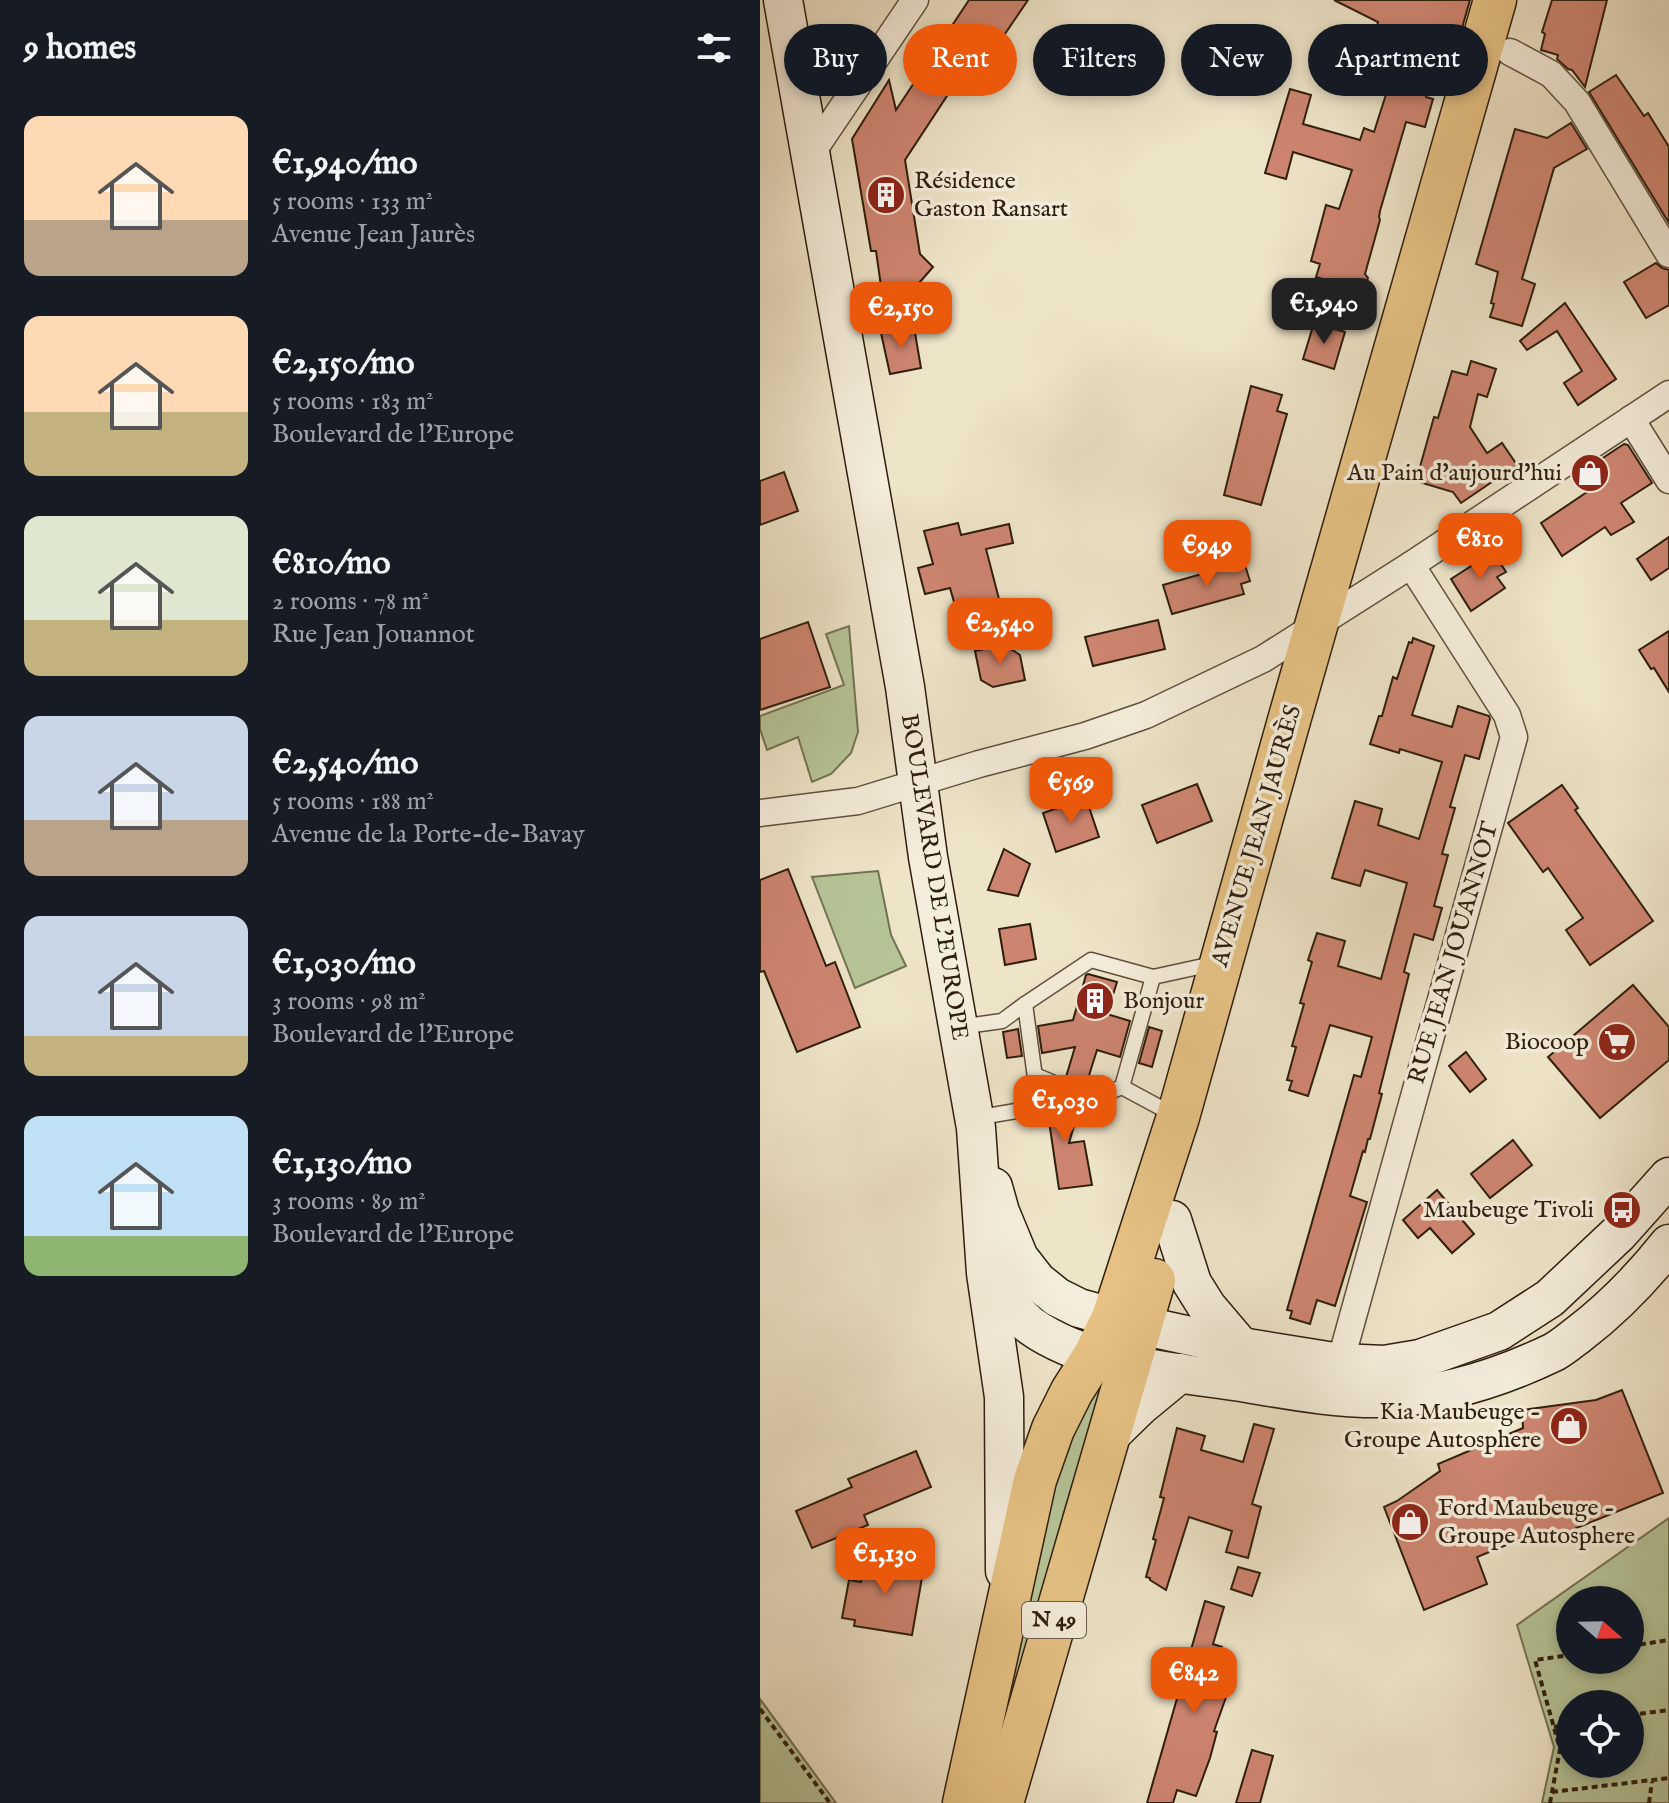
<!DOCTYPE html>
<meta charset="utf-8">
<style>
body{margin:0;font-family:"IM FELL English",serif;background:#20242c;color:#f1f3f6;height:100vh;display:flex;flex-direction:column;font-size:30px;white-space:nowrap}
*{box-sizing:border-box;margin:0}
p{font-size:26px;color:#9ea1a6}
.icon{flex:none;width:44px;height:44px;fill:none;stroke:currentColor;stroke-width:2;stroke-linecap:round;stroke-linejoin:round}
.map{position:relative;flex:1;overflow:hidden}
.details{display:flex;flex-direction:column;background:#171b24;width:760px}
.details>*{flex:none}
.hud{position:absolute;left:24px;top:24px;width:760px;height:72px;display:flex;gap:16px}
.needle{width:52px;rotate:110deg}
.buttons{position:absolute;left:796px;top:1586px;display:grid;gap:16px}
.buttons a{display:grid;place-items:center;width:88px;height:88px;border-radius:50%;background:#171b24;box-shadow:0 4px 12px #0003;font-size:40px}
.price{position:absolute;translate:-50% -68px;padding:0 18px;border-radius:16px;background:#ea580c;color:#fff;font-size:26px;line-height:52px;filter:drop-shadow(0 2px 4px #0008)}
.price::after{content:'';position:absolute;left:50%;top:48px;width:24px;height:18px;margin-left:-12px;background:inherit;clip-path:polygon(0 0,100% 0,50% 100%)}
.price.on{background:#222;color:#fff}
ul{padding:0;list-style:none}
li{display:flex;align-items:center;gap:24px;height:200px;padding:0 24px}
li span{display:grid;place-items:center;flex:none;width:224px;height:160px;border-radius:16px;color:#555}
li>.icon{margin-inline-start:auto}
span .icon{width:96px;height:96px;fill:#fffc;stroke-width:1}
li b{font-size:34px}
h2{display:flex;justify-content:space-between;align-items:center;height:96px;padding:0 24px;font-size:34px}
.tag{padding:0 28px;border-radius:36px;background:#171b24;box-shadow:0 4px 12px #0003;font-size:28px;line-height:72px}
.tag.on{background:#ea580c;color:#fff}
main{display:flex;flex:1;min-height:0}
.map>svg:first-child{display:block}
</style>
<main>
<section class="details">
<h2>9 homes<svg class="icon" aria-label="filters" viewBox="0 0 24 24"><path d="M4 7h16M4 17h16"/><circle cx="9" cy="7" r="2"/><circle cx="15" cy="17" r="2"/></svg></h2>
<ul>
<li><span style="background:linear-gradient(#ffd9b3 65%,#b9a48a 0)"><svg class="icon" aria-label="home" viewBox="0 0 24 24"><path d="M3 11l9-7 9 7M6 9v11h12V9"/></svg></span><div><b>€1,940/mo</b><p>5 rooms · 133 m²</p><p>Avenue Jean Jaurès</p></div></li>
<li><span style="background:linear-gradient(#ffd9b3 60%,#c2b280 0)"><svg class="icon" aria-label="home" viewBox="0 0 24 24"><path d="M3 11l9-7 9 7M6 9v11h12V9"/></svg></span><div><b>€2,150/mo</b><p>5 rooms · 183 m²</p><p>Boulevard de l'Europe</p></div></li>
<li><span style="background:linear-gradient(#dfe7d0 65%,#c2b280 0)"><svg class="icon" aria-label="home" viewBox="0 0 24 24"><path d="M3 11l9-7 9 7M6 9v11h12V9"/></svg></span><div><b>€810/mo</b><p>2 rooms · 78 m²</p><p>Rue Jean Jouannot</p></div></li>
<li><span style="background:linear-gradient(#c9d6e8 65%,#b9a48a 0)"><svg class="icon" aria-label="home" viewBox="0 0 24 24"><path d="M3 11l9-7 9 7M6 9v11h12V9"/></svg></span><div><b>€2,540/mo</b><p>5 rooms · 188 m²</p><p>Avenue de la Porte-de-Bavay</p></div></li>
<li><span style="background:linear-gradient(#c9d6e8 75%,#c2b280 0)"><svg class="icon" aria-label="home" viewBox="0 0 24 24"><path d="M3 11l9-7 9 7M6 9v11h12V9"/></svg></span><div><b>€1,030/mo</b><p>3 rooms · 98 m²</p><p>Boulevard de l'Europe</p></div></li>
<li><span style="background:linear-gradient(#bfe0f5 75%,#8fb573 0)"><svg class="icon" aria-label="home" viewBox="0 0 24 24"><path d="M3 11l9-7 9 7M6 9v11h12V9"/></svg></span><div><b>€1,130/mo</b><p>3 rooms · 89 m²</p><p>Boulevard de l'Europe</p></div></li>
</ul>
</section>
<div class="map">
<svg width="909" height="1803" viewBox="0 0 909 1803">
<rect width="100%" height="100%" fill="#eee4c8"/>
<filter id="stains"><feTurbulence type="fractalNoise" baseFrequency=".0025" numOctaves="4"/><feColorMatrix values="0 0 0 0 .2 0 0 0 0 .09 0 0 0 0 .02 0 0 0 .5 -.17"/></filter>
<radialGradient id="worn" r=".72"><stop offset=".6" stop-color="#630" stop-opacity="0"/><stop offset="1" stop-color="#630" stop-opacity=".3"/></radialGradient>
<g fill="#b6c598" stroke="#727252" stroke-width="2" fill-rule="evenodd">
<path d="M89,626L98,732L91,753L71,774L52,782L38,737L7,750L0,729V716L84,685L66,634Z"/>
<path d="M118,871L131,935L146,966L95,988L52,877Z"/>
<path d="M341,1383L342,1389L305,1509L252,1713L244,1716L299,1452Z"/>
<path d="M909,1518V1803H782L794,1747L757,1625ZM810,1600H870V1660H810ZM810,1704H870V1764H810Z"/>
<path d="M0,1699L76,1803H0Z"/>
</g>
<g fill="#ce8570" stroke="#2f1e0d" stroke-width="2">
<path d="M209,0H268L221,69L210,61L145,160L160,254L173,267L126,321L116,251H111L92,139L129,80L136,110Z"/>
<path d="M574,0H710L698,42L687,38L684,48H681L666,97L673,99L665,127L646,122L620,211L619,217L620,220L605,274L608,278L603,291L556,277L560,264L551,261L566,205L579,209L592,170L533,152L526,179L505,173L530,89L551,95L543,124L600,140L604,128L614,132L629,85L646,91L658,49L626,40L612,45L618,22Z"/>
<path d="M792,0H847L825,87L812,70L808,69L797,59L798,55L781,50L785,34L782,32Z"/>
<path d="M856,75L884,116L888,113L909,147V223L829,92Z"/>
<path d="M811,123L827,149L794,168L762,279L775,284L762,326L730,317L734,304L731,303L738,272L716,264L755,129L787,138Z"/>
<path d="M896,263L902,268L909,270V305L886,318L864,282Z"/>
<path d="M805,303L856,379L818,405L804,383L822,371L797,331L767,350L760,341Z"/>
<path d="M554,323L585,332L574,369L543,359Z"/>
<path d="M154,327L161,368L130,374L121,333Z"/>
<path d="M711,361L736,369L727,397L718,394L710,427L727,453L742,443L757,465L701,503L693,492L656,481L674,417L678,418L692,371L707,375Z"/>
<path d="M491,386L522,395L517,411L527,414L501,505L464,495Z"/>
<path d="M864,444L868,445L892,483L861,503L874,522L851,535L845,527L802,556L781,523L830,490L820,473Z"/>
<path d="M24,472L38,511L0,525V481Z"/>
<path d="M198,523L201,535L249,524L253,543L226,549L239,599L196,609L190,588L165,594L158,568L173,564L164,531Z"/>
<path d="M909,537V568L891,580L877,559Z"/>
<path d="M733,552L746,572L737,577L745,588L711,611L691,579Z"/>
<path d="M484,562L490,581L481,584L484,594L412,614L403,585Z"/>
<path d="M398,620L405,649L333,666L325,637Z"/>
<path d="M48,622L70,687L0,710V639Z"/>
<path d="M909,631V692L894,668L891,669L879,650Z"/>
<path d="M653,638L674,646L652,715L692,727L698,706L729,716L730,719L719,759L705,755L690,807L695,808L682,854L688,855L674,906L682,908L673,940L654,934L644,972L649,974L619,1093L622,1094L610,1139H608L605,1152L603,1151L590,1196L607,1202L575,1306L557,1300L550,1324L530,1318L532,1311L527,1310L594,1075L601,1077L612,1037L570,1025L548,1096L529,1090L532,1081L527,1080L536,1047L532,1046L544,1004L540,1003L552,962L548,960L557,933L585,941L578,966L621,979L647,883L605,870L600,886L572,878L595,801L622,809L618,825L659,839L682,762L640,749L639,753L610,744L619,716H622L633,677L637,679L649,642L652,643Z"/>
<path d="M245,645L260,655L265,680L233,687L221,680L215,651Z"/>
<path d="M437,784L452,821L397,843L382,805Z"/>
<path d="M802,785L818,808L815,810L893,921L830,965L806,930L823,918L788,868L783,872L748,823Z"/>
<path d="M326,798L339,837L296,852L283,813Z"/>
<path d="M244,849L270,864L258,896L228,890Z"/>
<path d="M28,869L66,966L75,962L100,1027L37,1052L4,971L0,972V880Z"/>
<path d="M270,924L276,959L245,965L239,929Z"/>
<path d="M328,974L357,982L347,1014L370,1021L360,1057L337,1050L326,1085L306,1077L315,1047L282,1053L278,1026L313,1020L326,975Z"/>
<path d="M873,985L909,1027V1060L840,1118L788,1057Z"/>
<path d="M389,1027L402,1031L392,1067L379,1063Z"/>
<path d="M258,1029L262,1056L247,1058L243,1032Z"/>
<path d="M706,1052L726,1079L710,1092L689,1066Z"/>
<path d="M301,1097L320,1105L309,1143L324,1141L332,1185L299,1189L289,1121L267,1115L283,1100L299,1105Z"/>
<path d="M753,1140L772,1165L730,1198L711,1174Z"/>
<path d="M677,1190L714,1234L692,1253L670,1228L658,1238L643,1220Z"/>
<path d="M862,1390L903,1493L782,1542L778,1532L717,1557L727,1584L664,1610L624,1507L637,1501L680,1471L678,1464L763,1428L762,1410L836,1400Z"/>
<path d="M494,1424L514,1429L492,1504L501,1507L488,1558L466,1552L472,1531L429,1517L406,1590L390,1580V1578L386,1577L396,1540L393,1539L404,1498L400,1497L417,1428L445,1436L441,1450L483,1462Z"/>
<path d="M156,1451L171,1487L104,1515L108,1525L52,1548L36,1511L92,1487L88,1479Z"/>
<path d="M105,1557L164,1566L152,1635L94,1626L95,1620L82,1618L89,1580L101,1582Z"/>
<path d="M478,1567L500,1573L492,1596L471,1589Z"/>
<path d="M445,1601L464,1607L453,1644L462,1647L456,1666L475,1672L454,1731L457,1732L450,1758L436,1796L417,1790L413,1803H387Z"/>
<path d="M492,1750L513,1756L500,1803H476Z"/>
</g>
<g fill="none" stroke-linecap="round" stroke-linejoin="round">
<defs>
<g id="lane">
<path d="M265,1004L331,960L393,977"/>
<path d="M199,1027L242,1021L265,1004L277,1092L256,1111L215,1118"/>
<path d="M275,1075L333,1099L362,1087"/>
<path d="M414,1115L362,1087L393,977L457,963"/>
</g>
<g id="street">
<path d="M750,52L791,74L817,102L909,254"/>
<path d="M51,154L155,0"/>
<path d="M871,419L909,480"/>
<path d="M0,813L98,801L219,764L325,736L386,715L503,659L651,565L909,394"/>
<path d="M580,1363L754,737L747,715L651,565"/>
</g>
<g id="secondary">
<path d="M23,0L145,687L168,857L216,1128L226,1273L244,1397L245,1571"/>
<path d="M233,1187L240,1212L259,1258L277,1281L297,1297L319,1308L380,1325L481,1347L580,1363L624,1365L660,1359L739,1331L790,1298L858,1234L909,1177"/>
<path d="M412,1220L432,1283L447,1307L481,1347"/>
<path d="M228,1275C241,1292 254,1313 271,1326C327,1366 414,1372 481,1382C529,1390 576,1399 625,1398C684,1396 742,1377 794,1352C803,1347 811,1340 819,1334C853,1308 882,1278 909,1244"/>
<path d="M348,1437L380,1406L420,1373"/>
</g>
<g id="primary">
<path d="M204,1803L275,1480L293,1429L312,1391L335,1355L353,1318L418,1117L530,717L735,0"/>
<path d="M242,1803L394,1280"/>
</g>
</defs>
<use href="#lane" stroke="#5f503c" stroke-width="17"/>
<use href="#street" stroke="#5f503c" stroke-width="29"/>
<use href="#secondary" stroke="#2f1e0d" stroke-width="41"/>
<use href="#primary" stroke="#2f1e0d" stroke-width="45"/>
<g stroke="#2f1e0d" stroke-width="4" stroke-dasharray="6 4" stroke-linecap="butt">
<path d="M870,1646L909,1640"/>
<path d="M0,1709L70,1803"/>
<path d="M870,1715L909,1710"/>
<path d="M794,1727L810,1724"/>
<path d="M792,1792L909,1778"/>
<path d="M790,1803L800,1749L775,1660L810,1655"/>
<path d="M889,1803L892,1782"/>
</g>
<use href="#lane" stroke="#f4eddb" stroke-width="14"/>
<use href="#street" stroke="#f4eddb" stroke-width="26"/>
<use href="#secondary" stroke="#f4eddb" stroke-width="38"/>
<use href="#primary" stroke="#e7c284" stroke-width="42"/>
</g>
<defs>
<symbol id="building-disc" viewBox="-11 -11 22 22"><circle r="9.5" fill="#8f2418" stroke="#f4eddb"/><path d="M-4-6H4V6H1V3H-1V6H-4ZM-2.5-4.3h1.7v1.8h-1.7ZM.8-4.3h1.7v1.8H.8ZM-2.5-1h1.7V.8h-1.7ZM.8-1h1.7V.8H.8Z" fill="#fff"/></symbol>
<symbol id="shop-disc" viewBox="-11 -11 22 22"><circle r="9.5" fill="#8f2418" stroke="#f4eddb"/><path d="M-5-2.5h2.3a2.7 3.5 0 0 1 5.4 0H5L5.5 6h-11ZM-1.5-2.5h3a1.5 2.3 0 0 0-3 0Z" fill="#fff"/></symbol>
<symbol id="supermarket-disc" viewBox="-11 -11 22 22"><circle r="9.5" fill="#8f2418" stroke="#f4eddb"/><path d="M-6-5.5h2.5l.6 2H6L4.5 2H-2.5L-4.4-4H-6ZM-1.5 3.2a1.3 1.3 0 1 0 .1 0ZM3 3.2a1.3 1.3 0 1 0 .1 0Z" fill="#fff"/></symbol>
<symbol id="bus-disc" viewBox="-11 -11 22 22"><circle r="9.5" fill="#8f2418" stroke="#f4eddb"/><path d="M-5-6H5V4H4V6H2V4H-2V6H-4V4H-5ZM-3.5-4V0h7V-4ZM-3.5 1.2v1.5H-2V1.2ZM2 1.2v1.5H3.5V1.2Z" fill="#fff"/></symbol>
</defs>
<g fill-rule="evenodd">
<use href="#building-disc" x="104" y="173" width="44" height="44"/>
<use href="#shop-disc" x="808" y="451" width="44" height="44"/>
<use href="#building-disc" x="313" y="979" width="44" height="44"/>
<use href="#supermarket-disc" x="835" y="1020" width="44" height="44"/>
<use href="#bus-disc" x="840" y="1188" width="44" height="44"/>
<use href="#shop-disc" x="787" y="1404" width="44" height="44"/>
<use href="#shop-disc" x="628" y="1500" width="44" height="44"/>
</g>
<g text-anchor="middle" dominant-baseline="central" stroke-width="7" stroke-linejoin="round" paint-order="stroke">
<rect fill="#f4eddb" stroke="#6a5c4b" stroke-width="2" x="262" y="1602" width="64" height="36" rx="6"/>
<g font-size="22" font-weight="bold" fill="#2f1e0d">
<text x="294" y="1620">N 49</text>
</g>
<g font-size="24" fill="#2f1e0d" stroke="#f4eddb" text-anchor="end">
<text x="154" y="181" text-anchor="start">Résidence<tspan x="154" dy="28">Gaston Ransart</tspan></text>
<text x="802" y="473">Au Pain d'aujourd'hui</text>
<text x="363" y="1001" text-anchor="start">Bonjour</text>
<text x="829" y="1042">Biocoop</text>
<text x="834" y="1210">Maubeuge Tivoli</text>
<text x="781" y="1412">Kia Maubeuge -<tspan x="781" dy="28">Groupe Autosphere</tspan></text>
<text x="678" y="1508" text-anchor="start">Ford Maubeuge -<tspan x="678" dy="28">Groupe Autosphere</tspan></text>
</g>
<g font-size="24" fill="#2f1e0d" stroke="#f4eddb">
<text transform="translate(497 836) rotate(-74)">AVENUE JEAN JAURÈS</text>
<text transform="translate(174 877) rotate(81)">BOULEVARD DE L'EUROPE</text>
<text transform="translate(694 953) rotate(-74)">RUE JEAN JOUANNOT</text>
</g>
</g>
<rect width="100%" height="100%" filter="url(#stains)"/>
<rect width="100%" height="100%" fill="url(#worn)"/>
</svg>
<div class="buttons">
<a><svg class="needle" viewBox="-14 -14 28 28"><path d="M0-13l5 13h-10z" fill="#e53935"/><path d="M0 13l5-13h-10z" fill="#9ea1a6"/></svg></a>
<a><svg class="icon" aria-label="locate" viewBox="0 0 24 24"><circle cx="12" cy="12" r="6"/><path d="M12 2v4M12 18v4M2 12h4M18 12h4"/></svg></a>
</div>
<b class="price on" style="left:564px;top:346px">€1,940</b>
<b class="price" style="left:141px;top:350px">€2,150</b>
<b class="price" style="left:720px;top:581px">€810</b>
<b class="price" style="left:447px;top:588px">€949</b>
<b class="price" style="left:240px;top:666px">€2,540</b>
<b class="price" style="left:311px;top:825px">€569</b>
<b class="price" style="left:305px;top:1143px">€1,030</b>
<b class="price" style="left:125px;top:1596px">€1,130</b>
<b class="price" style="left:434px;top:1715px">€842</b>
<div class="hud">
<a class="tag">Buy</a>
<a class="tag on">Rent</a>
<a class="tag">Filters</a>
<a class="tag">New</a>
<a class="tag">Apartment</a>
</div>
</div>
</main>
